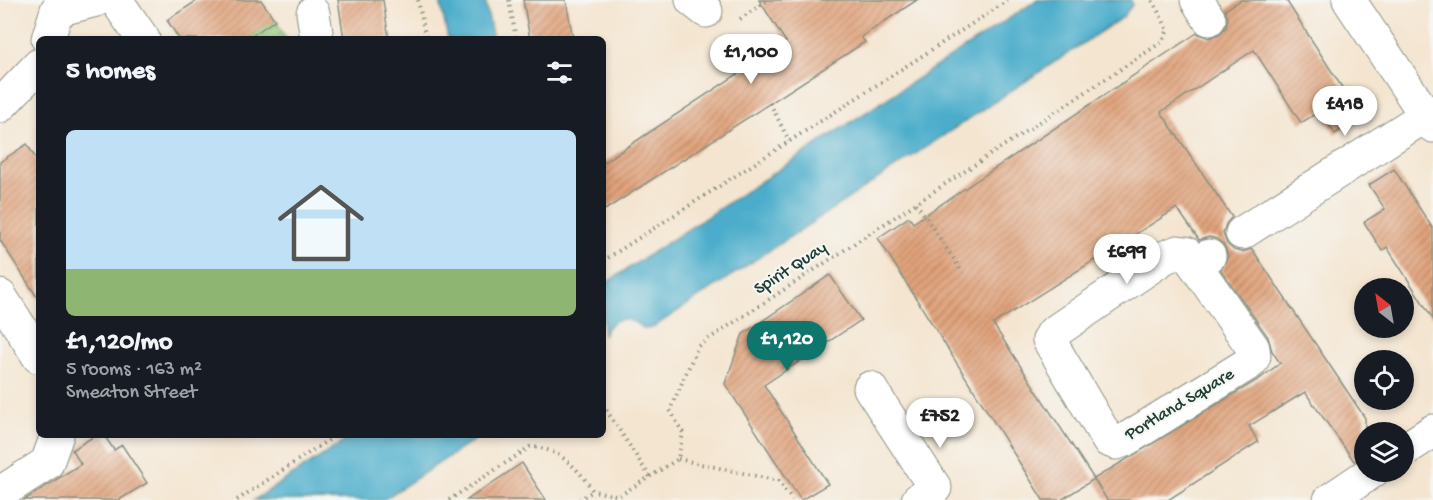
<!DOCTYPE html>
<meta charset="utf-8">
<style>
body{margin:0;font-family:"Gochi Hand",sans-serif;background:#20242c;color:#f1f3f6;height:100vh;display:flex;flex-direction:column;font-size:22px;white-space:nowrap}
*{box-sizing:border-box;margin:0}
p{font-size:20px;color:#9ea1a6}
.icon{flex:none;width:33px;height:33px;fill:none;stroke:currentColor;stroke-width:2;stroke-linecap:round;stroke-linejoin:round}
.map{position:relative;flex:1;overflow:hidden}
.details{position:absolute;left:36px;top:36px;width:570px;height:402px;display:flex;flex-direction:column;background:#171b24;border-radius:9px;box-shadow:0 3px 9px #0003}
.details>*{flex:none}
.needle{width:39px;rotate:329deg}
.fabs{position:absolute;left:1354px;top:278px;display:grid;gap:12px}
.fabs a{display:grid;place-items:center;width:60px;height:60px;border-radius:50%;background:#171b24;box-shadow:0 3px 9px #0003;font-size:30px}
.price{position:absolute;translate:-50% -51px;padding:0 14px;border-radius:21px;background:#fff;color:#222;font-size:20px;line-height:39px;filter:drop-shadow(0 2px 3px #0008)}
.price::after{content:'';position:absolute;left:50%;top:36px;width:18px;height:14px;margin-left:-9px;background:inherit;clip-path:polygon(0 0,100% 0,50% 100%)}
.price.on{background:#0f766e;color:#fff}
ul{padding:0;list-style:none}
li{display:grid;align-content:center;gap:12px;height:318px;padding:0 30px}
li+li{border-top:2px solid #363941}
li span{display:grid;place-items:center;height:186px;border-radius:9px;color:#555}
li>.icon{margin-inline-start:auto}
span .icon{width:108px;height:108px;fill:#fffc;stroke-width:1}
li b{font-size:26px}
h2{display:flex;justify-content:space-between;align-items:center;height:72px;padding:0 30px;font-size:26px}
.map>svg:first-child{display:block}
</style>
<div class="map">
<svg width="1433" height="500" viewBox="0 0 1433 500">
<defs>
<pattern id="garden-furrows" width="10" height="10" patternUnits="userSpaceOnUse" patternTransform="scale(1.5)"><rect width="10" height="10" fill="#9acd7d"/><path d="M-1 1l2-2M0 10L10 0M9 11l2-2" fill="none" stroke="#7da867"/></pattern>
<pattern id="building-hatch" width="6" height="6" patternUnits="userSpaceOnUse" patternTransform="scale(1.5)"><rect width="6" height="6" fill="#e1a37c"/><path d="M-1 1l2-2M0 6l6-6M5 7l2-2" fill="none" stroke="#b68666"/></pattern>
</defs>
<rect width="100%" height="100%" fill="#f6f6f2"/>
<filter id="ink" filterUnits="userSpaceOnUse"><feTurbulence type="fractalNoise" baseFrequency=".0167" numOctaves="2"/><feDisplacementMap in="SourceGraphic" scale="12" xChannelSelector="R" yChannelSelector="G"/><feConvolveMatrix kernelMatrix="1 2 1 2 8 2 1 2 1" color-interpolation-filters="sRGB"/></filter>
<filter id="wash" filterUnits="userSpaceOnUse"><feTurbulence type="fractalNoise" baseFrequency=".008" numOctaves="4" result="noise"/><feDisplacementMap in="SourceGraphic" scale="24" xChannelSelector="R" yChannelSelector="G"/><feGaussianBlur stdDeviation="1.35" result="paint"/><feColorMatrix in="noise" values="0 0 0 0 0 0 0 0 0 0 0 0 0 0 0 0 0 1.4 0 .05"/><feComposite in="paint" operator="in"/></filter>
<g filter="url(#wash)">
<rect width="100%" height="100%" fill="#f4e5d0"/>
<path fill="url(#garden-furrows)" stroke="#5c8558" stroke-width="1.5" d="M275,20L286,39H247Z"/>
<g fill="#4cadcb" stroke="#367580" stroke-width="1.5">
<path d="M440,0H485L493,39H448Z"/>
<path d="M1037,0H1131L1132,5L1123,17L652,328L644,329C629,316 612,315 603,335V285Z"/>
<path d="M354,435H482L383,500H254Z"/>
</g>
<g id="blocks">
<g fill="url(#building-hatch)" fill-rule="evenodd">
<path d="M198,0H261L275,20L247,39H179L167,20Z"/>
<path d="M338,0H383L389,39H344Z"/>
<path d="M523,0H566L573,39H530Z"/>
<path d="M759,0H917L861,37L865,42L603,211V163L786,42Z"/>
<path d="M1241,0H1286L1361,117L1335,134L1320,111L1301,123L1254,50L1161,112L1232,217L1226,224L1223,233L1227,244L1234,250L1242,252L1252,249L1365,418V455L1354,461L1305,392L1249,426L1258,442L1168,500H1107L1094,479L1061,500H1043L878,238L909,217L913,223L1197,33L1209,38L1219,34L1226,27L1228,19L1225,10ZM1177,208L1199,240L1209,237L1217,239L1224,245L1228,256L1221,270L1268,337L1272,351L1280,363L1261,378L1094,479L993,324Z"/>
<path d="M27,144L39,164V300L0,240V162Z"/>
<path d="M1394,169L1433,229V319L1387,247L1382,251L1364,222L1385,209L1369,185Z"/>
<path d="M830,275L861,320L764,385L828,484L801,500L725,384L743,334Z"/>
<path d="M96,435H104L114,450L122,445L147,483L119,500H24L81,464L72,450Z"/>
<path d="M522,463L546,500H467Z"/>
</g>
</g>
</g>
<g filter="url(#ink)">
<use href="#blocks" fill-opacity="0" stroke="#8a9182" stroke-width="1.5"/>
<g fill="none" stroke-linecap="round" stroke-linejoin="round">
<defs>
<g id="minor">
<path d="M116,0L143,39"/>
<path d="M692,0L706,11"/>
<path d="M1197,0L1209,19"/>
<path d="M1349,0L1433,126"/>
<path d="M313,13L317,39"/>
<path d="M48,39L57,10L96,0"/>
<path d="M0,106L39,65"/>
<path d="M1242,233L1433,111"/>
<path d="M1195,265L1253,348L1254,356L1251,362L1125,440L1116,443L1108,440L1049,340L1053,333L1165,257L1178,252L1186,253L1195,265L1209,256"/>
<path d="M0,296L39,357"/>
<path d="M870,388L935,488L918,500"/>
<path d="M1404,450L1433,431"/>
<path d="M0,493L47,463L57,435"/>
<path d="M1330,500L1373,471"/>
</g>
</defs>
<use href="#minor" stroke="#8a9182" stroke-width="35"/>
<g stroke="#8a9182" stroke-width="4" stroke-dasharray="1.5 4.5" stroke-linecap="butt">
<path d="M418,0L426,39"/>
<path d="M509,0L516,39"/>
<path d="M740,19L768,0"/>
<path d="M725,40L748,67"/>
<path d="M770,103L789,141"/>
<path d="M916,203L963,273"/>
<path d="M603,261L1009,0"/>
<path d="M603,405L650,477"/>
<path d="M678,459L779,481L792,500"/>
<path d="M237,500L336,435"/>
<path d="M449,500L530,447C558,447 579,469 593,491L619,496L678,459L683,433L670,410L698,346L1162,42L1168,30L1152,0"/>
<path d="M579,500L593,491"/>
</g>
<use href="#minor" stroke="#fff" stroke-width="33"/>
</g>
</g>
<g text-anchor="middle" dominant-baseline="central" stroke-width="4.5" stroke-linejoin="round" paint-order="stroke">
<g font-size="18" fill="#1f3d34" stroke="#f6f6f2">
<text transform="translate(791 269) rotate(-33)">Spirit Quay</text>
<text transform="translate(1180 405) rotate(-31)">Portland Square</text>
</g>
</g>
</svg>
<div class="fabs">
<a><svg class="needle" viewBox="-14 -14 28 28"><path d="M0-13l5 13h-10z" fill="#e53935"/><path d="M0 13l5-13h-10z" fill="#9ea1a6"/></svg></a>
<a><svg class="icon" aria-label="locate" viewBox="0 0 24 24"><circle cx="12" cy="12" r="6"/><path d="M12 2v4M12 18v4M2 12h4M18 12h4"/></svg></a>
<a><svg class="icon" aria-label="layers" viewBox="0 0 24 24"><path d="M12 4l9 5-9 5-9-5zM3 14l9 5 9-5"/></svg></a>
</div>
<b class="price" style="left:751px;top:85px">£1,100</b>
<b class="price" style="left:1345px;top:137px">£418</b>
<b class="price" style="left:1127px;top:285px">£699</b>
<b class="price on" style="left:787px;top:372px">£1,120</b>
<b class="price" style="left:940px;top:449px">£752</b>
<section class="details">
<h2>5 homes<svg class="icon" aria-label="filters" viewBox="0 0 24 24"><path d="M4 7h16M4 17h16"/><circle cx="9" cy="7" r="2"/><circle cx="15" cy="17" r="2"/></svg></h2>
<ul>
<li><span style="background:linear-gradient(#bfe0f5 75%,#8fb573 0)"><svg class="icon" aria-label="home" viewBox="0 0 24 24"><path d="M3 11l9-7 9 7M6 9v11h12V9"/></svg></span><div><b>£1,120/mo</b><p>5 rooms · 163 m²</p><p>Smeaton Street</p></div></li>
</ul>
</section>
</div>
